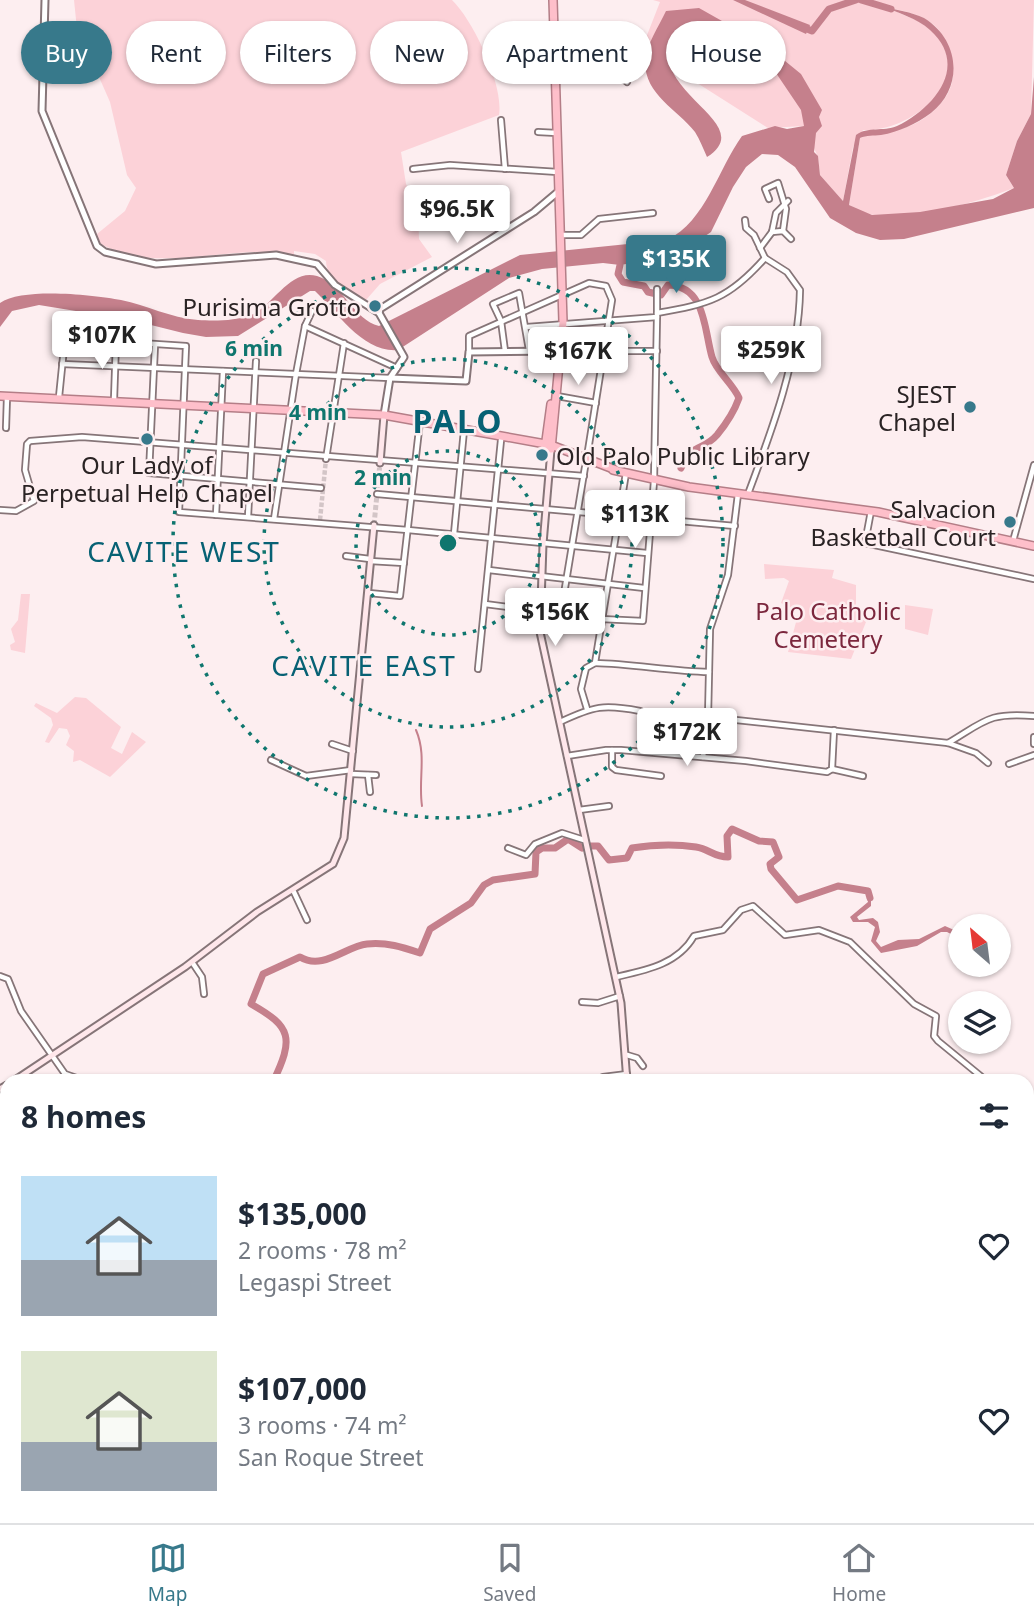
<!DOCTYPE html>
<meta charset="utf-8">
<style>
body{margin:0;font-family:"Noto Sans",sans-serif;background:#f2f2f3;color:#1f2937;height:100vh;display:flex;flex-direction:column;font-size:26px;white-space:nowrap}
*{box-sizing:border-box;margin:0}
p{font-size:23px;color:#747a83}
.icon{flex:none;width:38px;height:38px;fill:none;stroke:currentColor;stroke-width:2;stroke-linecap:round;stroke-linejoin:round}
.map{position:relative;flex:1;overflow:hidden}
.side{position:absolute;left:0px;top:1074px;width:1034px;height:450px;display:flex;flex-direction:column;background:#fff;border-radius:21px 21px 0 0;box-shadow:0 2px 5px #0004}
.side>*{flex:none}
.banner{position:absolute;left:21px;top:21px;width:992px;height:63px;display:flex;gap:14px}
.needle{width:46px;rotate:332deg}
.fabs{position:absolute;left:948px;top:914px;display:grid;gap:14px}
.fabs a{display:grid;place-items:center;width:63px;height:63px;border-radius:50%;background:#fff;box-shadow:0 2px 5px #0004;font-size:35px}
.price{position:absolute;translate:-50% -60px;padding:0 16px;border-radius:7px;background:#fff;color:#222;font-size:23px;line-height:46px;filter:drop-shadow(0 2px 4px #0008)}
.price::after{content:'';position:absolute;left:50%;top:42px;width:21px;height:16px;margin-left:-10px;background:inherit;clip-path:polygon(0 0,100% 0,50% 100%)}
.price.current{background:#37798b;color:#fff}
ul{padding:0;list-style:none}
li{display:flex;align-items:center;gap:21px;height:175px;padding:0 21px}
li span{display:grid;place-items:center;flex:none;width:196px;height:140px;border-radius:0px;color:#555}
li>.icon{margin-inline-start:auto}
span .icon{width:84px;height:84px;fill:#fffc;stroke-width:1}
li b{font-size:30px}
h2{display:flex;justify-content:space-between;align-items:center;height:84px;padding:0 21px;font-size:30px}
.chip{padding:0 24px;border-radius:32px;background:#fff;box-shadow:0 2px 5px #0004;font-size:24px;line-height:63px}
.chip.current{background:#37798b;color:#fff}
.dock{display:flex;justify-content:space-around;align-items:center;height:98px;border-top:2px solid #e0e1e3;background:#fff;font-size:19px;color:#747a83}
.dock a{display:grid;justify-items:center;gap:4px}
.dock .current{color:#37798b}
.map>svg:first-child{display:block}
</style>
<div class="map">
<svg width="1034" height="1523" viewBox="0 0 1034 1523">
<rect width="100%" height="100%" fill="#fdeef0"/>
<g fill="#fcd2d8">
<path d="M74,0H452C473,20 504,85 499,115L401,152L406,184L418,211L419,239L432,257L380,284L366,300C351,291 326,280 326,261L315,254L294,251V255C230,242 159,277 99,243L97,234L125,211L136,188L127,175L110,102L99,77L86,65L78,39Z"/>
<path d="M653,0H1034L1031,114L1017,141L1006,175L1014,188C977,202 916,220 875,215C866,215 857,209 849,205L860,138C886,128 903,135 930,114C953,95 959,75 947,48C944,42 942,34 938,29C927,16 905,11 889,8C903,16 920,19 932,31C980,79 911,132 863,130L853,147L843,201L820,175L818,157L804,126L768,128L642,48L660,2Z"/>
<path d="M764,564L834,570L832,578L856,585V610L866,622L851,659L788,652L799,611L781,603L789,581L784,578L765,579Z"/>
<path d="M21,594H30L25,653L11,650L10,645L15,642L11,629L18,620Z"/>
<path d="M905,605L933,609L928,635L905,629Z"/>
<path d="M75,697L86,698L121,727L111,748L122,754L132,732L146,742L110,777L80,760L73,762L74,751L66,745L70,736L67,729L59,728L49,743L45,742L53,725L51,718L34,706L36,703L57,713Z"/>
</g>
<g fill="#c5808c">
<path d="M733,0H745L810,25L806,34Z"/>
<path d="M882,6C895,10 912,12 924,18C960,40 964,87 931,113C916,124 899,132 881,135C873,136 867,135 860,138L849,205L872,215L920,212L993,199L1014,188L1006,175L1017,141L1031,114L1034,77V208L904,239L880,240L856,233L830,218L795,167L778,155L762,154L746,167L733,187L711,232L676,256L620,265L603,263L542,269L509,278L398,350C363,353 337,312 315,291H310L238,336L206,337L183,333L131,320L39,305L12,311L0,327V303C23,287 93,295 121,300C147,305 170,318 198,320C214,321 236,321 251,315C273,306 290,268 317,276C342,283 354,320 379,326L520,255L667,240C706,221 718,169 742,136L775,126L787,129L804,126L801,110L776,73C745,70 718,25 689,28C685,28 678,33 674,34C642,92 761,122 707,157C703,148 700,140 695,132C677,109 645,95 645,62C646,45 659,26 666,11L699,8L768,47L801,74L822,110L819,117L822,126L816,133L814,152L818,156L820,175L843,201L856,135C868,126 883,132 897,126C934,108 970,66 930,30C917,18 898,13 882,6Z"/>
<path d="M871,890V906L857,917L859,920L873,918L878,922L880,932L876,941L881,947L898,940L919,939L945,926L961,933V939L947,932H941L917,946L881,953L871,941L875,927L868,922H853L850,917L868,902L866,892Z"/>
</g>
<g fill="none" stroke-linecap="round" stroke-linejoin="round">
<g stroke="#c5808c" stroke-width="2">
<path d="M416,730C427,756 418,779 422,806"/>
<path d="M181,1523L188,1517"/>
</g>
<g stroke="#c5808c" stroke-width="7">
<path d="M861,0L891,9"/>
<path d="M800,26L812,31L829,9L856,0"/>
<path d="M620,265L618,274L623,282L644,286L648,292L661,295L668,285C706,286 704,330 712,357C716,371 733,384 739,398C734,412 726,424 717,435C703,451 692,443 681,468"/>
<path d="M589,846H598L609,860L627,858L632,848C651,845 676,844 696,847C709,849 714,857 728,857L727,836L732,829L759,841L773,842L779,857L770,864L771,869L797,900L838,886L868,891L870,898"/>
<path d="M273,1082C294,1038 292,1027 251,1004L263,974L300,957C323,971 346,946 367,944C387,942 402,947 420,953L430,929L471,903L484,885L493,880L535,874L536,852L542,848H555L568,839L582,848"/>
</g>
<path stroke="#d3c5c7" stroke-width="4.5" stroke-dasharray="4.5 2" stroke-linecap="butt" d="M320,520L326,459"/>
<path stroke="#d3c5c7" stroke-width="5" stroke-dasharray="5 2.5" stroke-linecap="butt" d="M374,525L380,463"/>
<defs>
<g id="minor">
<path d="M556,57C581,66 606,63 627,82"/>
<path d="M501,120L505,169"/>
<path d="M538,132L557,133"/>
<path d="M413,169L450,165L558,172"/>
<path d="M769,199L765,189L778,183L786,209L783,231"/>
<path d="M745,220L746,228L754,235L765,258"/>
<path d="M772,232L783,231L791,239"/>
<path d="M561,235H581L599,219L653,213"/>
<path d="M760,248L772,232L776,213L788,201"/>
<path d="M657,289V313"/>
<path d="M305,326L397,368"/>
<path d="M527,327L657,317V313C709,304 729,299 765,258L787,272L800,290C799,359 772,430 748,494"/>
<path d="M65,338L186,346L179,512L408,530L647,553"/>
<path d="M155,345L149,473L321,488"/>
<path d="M505,351L501,321L493,304L519,293L529,350"/>
<path d="M560,351H657"/>
<path d="M469,352V336L589,283L606,286L612,300L587,457"/>
<path d="M62,364L390,378"/>
<path d="M557,396L596,403"/>
<path d="M59,397L65,338L59,319"/>
<path d="M114,400L116,342"/>
<path d="M6,428L7,397"/>
<path d="M326,459L344,343"/>
<path d="M377,494L735,526"/>
<path d="M0,510L16,511L34,501L25,470L27,444L30,441L82,437L584,476"/>
<path d="M871,511L865,543L1034,579"/>
<path d="M216,515L223,371"/>
<path d="M248,517L256,361"/>
<path d="M274,519L296,374L305,326L312,311"/>
<path d="M454,534L464,430"/>
<path d="M1013,541L1034,465"/>
<path d="M346,556L370,559"/>
<path d="M370,561L404,563"/>
<path d="M489,570L644,588"/>
<path d="M369,593L400,596L420,421"/>
<path d="M485,604L601,619L643,621L654,481L657,317"/>
<path d="M561,612L586,461"/>
<path d="M595,663C633,664 670,671 709,672"/>
<path d="M478,669L501,440"/>
<path d="M587,709L581,689L586,668L595,663L626,473"/>
<path d="M708,717L948,743L976,753L988,763"/>
<path d="M560,722C594,706 604,704 640,711"/>
<path d="M1034,737V744"/>
<path d="M948,743C985,721 989,712 1034,716"/>
<path d="M332,744L353,751"/>
<path d="M612,750V767L616,770L661,776"/>
<path d="M567,756L606,750H621L746,761L827,772L832,769L834,730"/>
<path d="M703,757L708,717L710,629L728,575L738,494"/>
<path d="M271,760L306,776L351,770"/>
<path d="M1009,764L1034,755"/>
<path d="M832,769L863,776"/>
<path d="M351,774L376,775"/>
<path d="M368,775L370,792"/>
<path d="M579,810L609,806"/>
<path d="M508,848L526,855L535,844L562,833L584,840"/>
<path d="M293,890L307,920"/>
<path d="M192,962L202,977L204,994"/>
<path d="M0,976L8,979L21,1011L65,1074L88,1082"/>
<path d="M616,977C647,970 678,964 694,936L723,930L741,910L753,906L785,935L819,930L850,942L914,1004L936,1016L934,1036L938,1041L988,1082"/>
<path d="M582,1002L598,1003L620,996"/>
<path d="M627,1055L637,1058L643,1066"/>
<path d="M603,1077L627,1074"/>
<path d="M1027,1100L1034,1103"/>
<path d="M1027,1491L1034,1499"/>
<path d="M186,1523L192,1517"/>
</g>
<g id="tertiary">
<path d="M45,0L42,111L97,246L105,252L156,264L276,255L317,264L335,285L379,313L404,357L390,378L384,415"/>
<path d="M379,313L380,309L534,212L559,191"/>
<path d="M390,378L466,381L469,352L560,351"/>
</g>
<g id="secondary">
<path d="M551,450L543,544L540,632L621,1003L627,1082"/>
<path d="M380,463L384,415"/>
<path d="M12,1082L185,967L257,912L333,864L344,838L374,525"/>
<path d="M0,1089L7,1085"/>
<path d="M638,1517L640,1523"/>
</g>
<g id="trunk">
<path d="M0,396L384,415L551,445L616,470"/>
<path d="M545,448L551,404"/>
<path d="M551,449L563,322L553,0"/>
<path d="M613,470L689,487L878,512L1034,546"/>
</g>
</defs>
<use href="#minor" stroke="#867578" stroke-width="8"/>
<use href="#tertiary" stroke="#867578" stroke-width="9"/>
<use href="#secondary" stroke="#867578" stroke-width="9"/>
<use href="#trunk" stroke="#b47e87" stroke-width="10"/>
<use href="#minor" stroke="#fff" stroke-width="4.5"/>
<use href="#tertiary" stroke="#fff" stroke-width="5"/>
<use href="#secondary" stroke="#ffe7eb" stroke-width="5"/>
<use href="#trunk" stroke="#febfca" stroke-width="7"/>
</g>
<g fill="none" stroke="#0f766e" stroke-width="3.5" stroke-dasharray="3.5 7">
<circle cx="448" cy="543" r="92"/>
<circle cx="448" cy="543" r="184"/>
<circle cx="448" cy="543" r="275"/>
</g>
<g fill="#37798b" stroke="#fdeef0" stroke-width="2.5">
<circle cx="375" cy="306" r="7"/>
<circle cx="970" cy="407" r="7"/>
<circle cx="147" cy="439" r="7"/>
<circle cx="542" cy="455" r="7"/>
<circle cx="1010" cy="522" r="7"/>
</g>
<g text-anchor="middle" dominant-baseline="central" stroke-width="5" stroke-linejoin="round" paint-order="stroke">
<g font-size="24" fill="#2a2324" stroke="#fdeef0" text-anchor="end">
<text x="361" y="306">Purisima Grotto</text>
<text x="956" y="393">SJEST<tspan x="956" dy="28">Chapel</tspan></text>
<text x="556" y="455" text-anchor="start">Old Palo Public Library</text>
<text x="147" y="464" text-anchor="middle">Our Lady of<tspan x="147" dy="28">Perpetual Help Chapel</tspan></text>
<text x="996" y="508">Salvacion<tspan x="996" dy="28">Basketball Court</tspan></text>
</g>
<g font-size="24" fill="#7b273d" stroke="#fdeef0">
<text x="828" y="610">Palo Catholic<tspan x="828" dy="28">Cemetery</tspan></text>
</g>
<g font-size="28" letter-spacing="2" fill="#076174" stroke="#fdeef0">
<text x="184" y="551">CAVITE WEST</text>
<text x="364" y="665">CAVITE EAST</text>
</g>
<g font-size="32" font-weight="bold" letter-spacing="2" fill="#076174" stroke="#fdeef0">
<text x="458" y="420">PALO</text>
</g>
</g>
<circle cx="448" cy="543" r="10" fill="#0f766e" stroke="#fdeef0" stroke-width="3.5"/>
<g font-size="21" text-anchor="middle" font-weight="bold" fill="#0f766e" stroke="#fdeef0" stroke-width="5" stroke-linejoin="round" paint-order="stroke">
<text x="254" y="356">6 min</text>
<text x="318" y="420">4 min</text>
<text x="383" y="485">2 min</text>
</g>
</svg>
<div class="fabs">
<a><svg class="needle" viewBox="-14 -14 28 28"><path d="M0-13l5 13h-10z" fill="#e53935"/><path d="M0 13l5-13h-10z" fill="#747a83"/></svg></a>
<a><svg class="icon" aria-label="layers" viewBox="0 0 24 24"><path d="M12 4l9 5-9 5-9-5zM3 14l9 5 9-5"/></svg></a>
</div>
<b class="price" style="left:457px;top:245px">$96.5K</b>
<b class="price current" style="left:676px;top:295px">$135K</b>
<b class="price" style="left:102px;top:371px">$107K</b>
<b class="price" style="left:771px;top:386px">$259K</b>
<b class="price" style="left:578px;top:387px">$167K</b>
<b class="price" style="left:635px;top:550px">$113K</b>
<b class="price" style="left:555px;top:648px">$156K</b>
<b class="price" style="left:687px;top:768px">$172K</b>
<div class="banner">
<a class="chip current">Buy</a>
<a class="chip">Rent</a>
<a class="chip">Filters</a>
<a class="chip">New</a>
<a class="chip">Apartment</a>
<a class="chip">House</a>
</div>
<section class="side">
<h2>8 homes<svg class="icon" aria-label="filters" viewBox="0 0 24 24"><path d="M4 7h16M4 17h16"/><circle cx="9" cy="7" r="2"/><circle cx="15" cy="17" r="2"/></svg></h2>
<ul>
<li><span style="background:linear-gradient(#bfe0f5 60%,#9aa5b1 0)"><svg class="icon" aria-label="home" viewBox="0 0 24 24"><path d="M3 11l9-7 9 7M6 9v11h12V9"/></svg></span><div><b>$135,000</b><p>2 rooms · 78 m²</p><p>Legaspi Street</p></div><svg class="icon" aria-label="heart" viewBox="0 0 24 24"><path d="M12 20l-8-8c-3-5 5-10 8-4 3-6 11-1 8 4z"/></svg></li>
<li><span style="background:linear-gradient(#dfe7d0 65%,#9aa5b1 0)"><svg class="icon" aria-label="home" viewBox="0 0 24 24"><path d="M3 11l9-7 9 7M6 9v11h12V9"/></svg></span><div><b>$107,000</b><p>3 rooms · 74 m²</p><p>San Roque Street</p></div><svg class="icon" aria-label="heart" viewBox="0 0 24 24"><path d="M12 20l-8-8c-3-5 5-10 8-4 3-6 11-1 8 4z"/></svg></li>
</ul>
</section>
</div>
<nav class="dock">
<a class="current"><svg class="icon" aria-label="map" viewBox="0 0 24 24"><path d="M3 6l6-2 6 2 6-2v14l-6 2-6-2-6 2zM9 4v14M15 6v14"/></svg>Map</a>
<a><svg class="icon" aria-label="saved" viewBox="0 0 24 24"><path d="M7 4h10v16l-5-4-5 4z"/></svg>Saved</a>
<a><svg class="icon" aria-label="home" viewBox="0 0 24 24"><path d="M3 11l9-7 9 7M6 9v11h12V9"/></svg>Home</a>
</nav>
